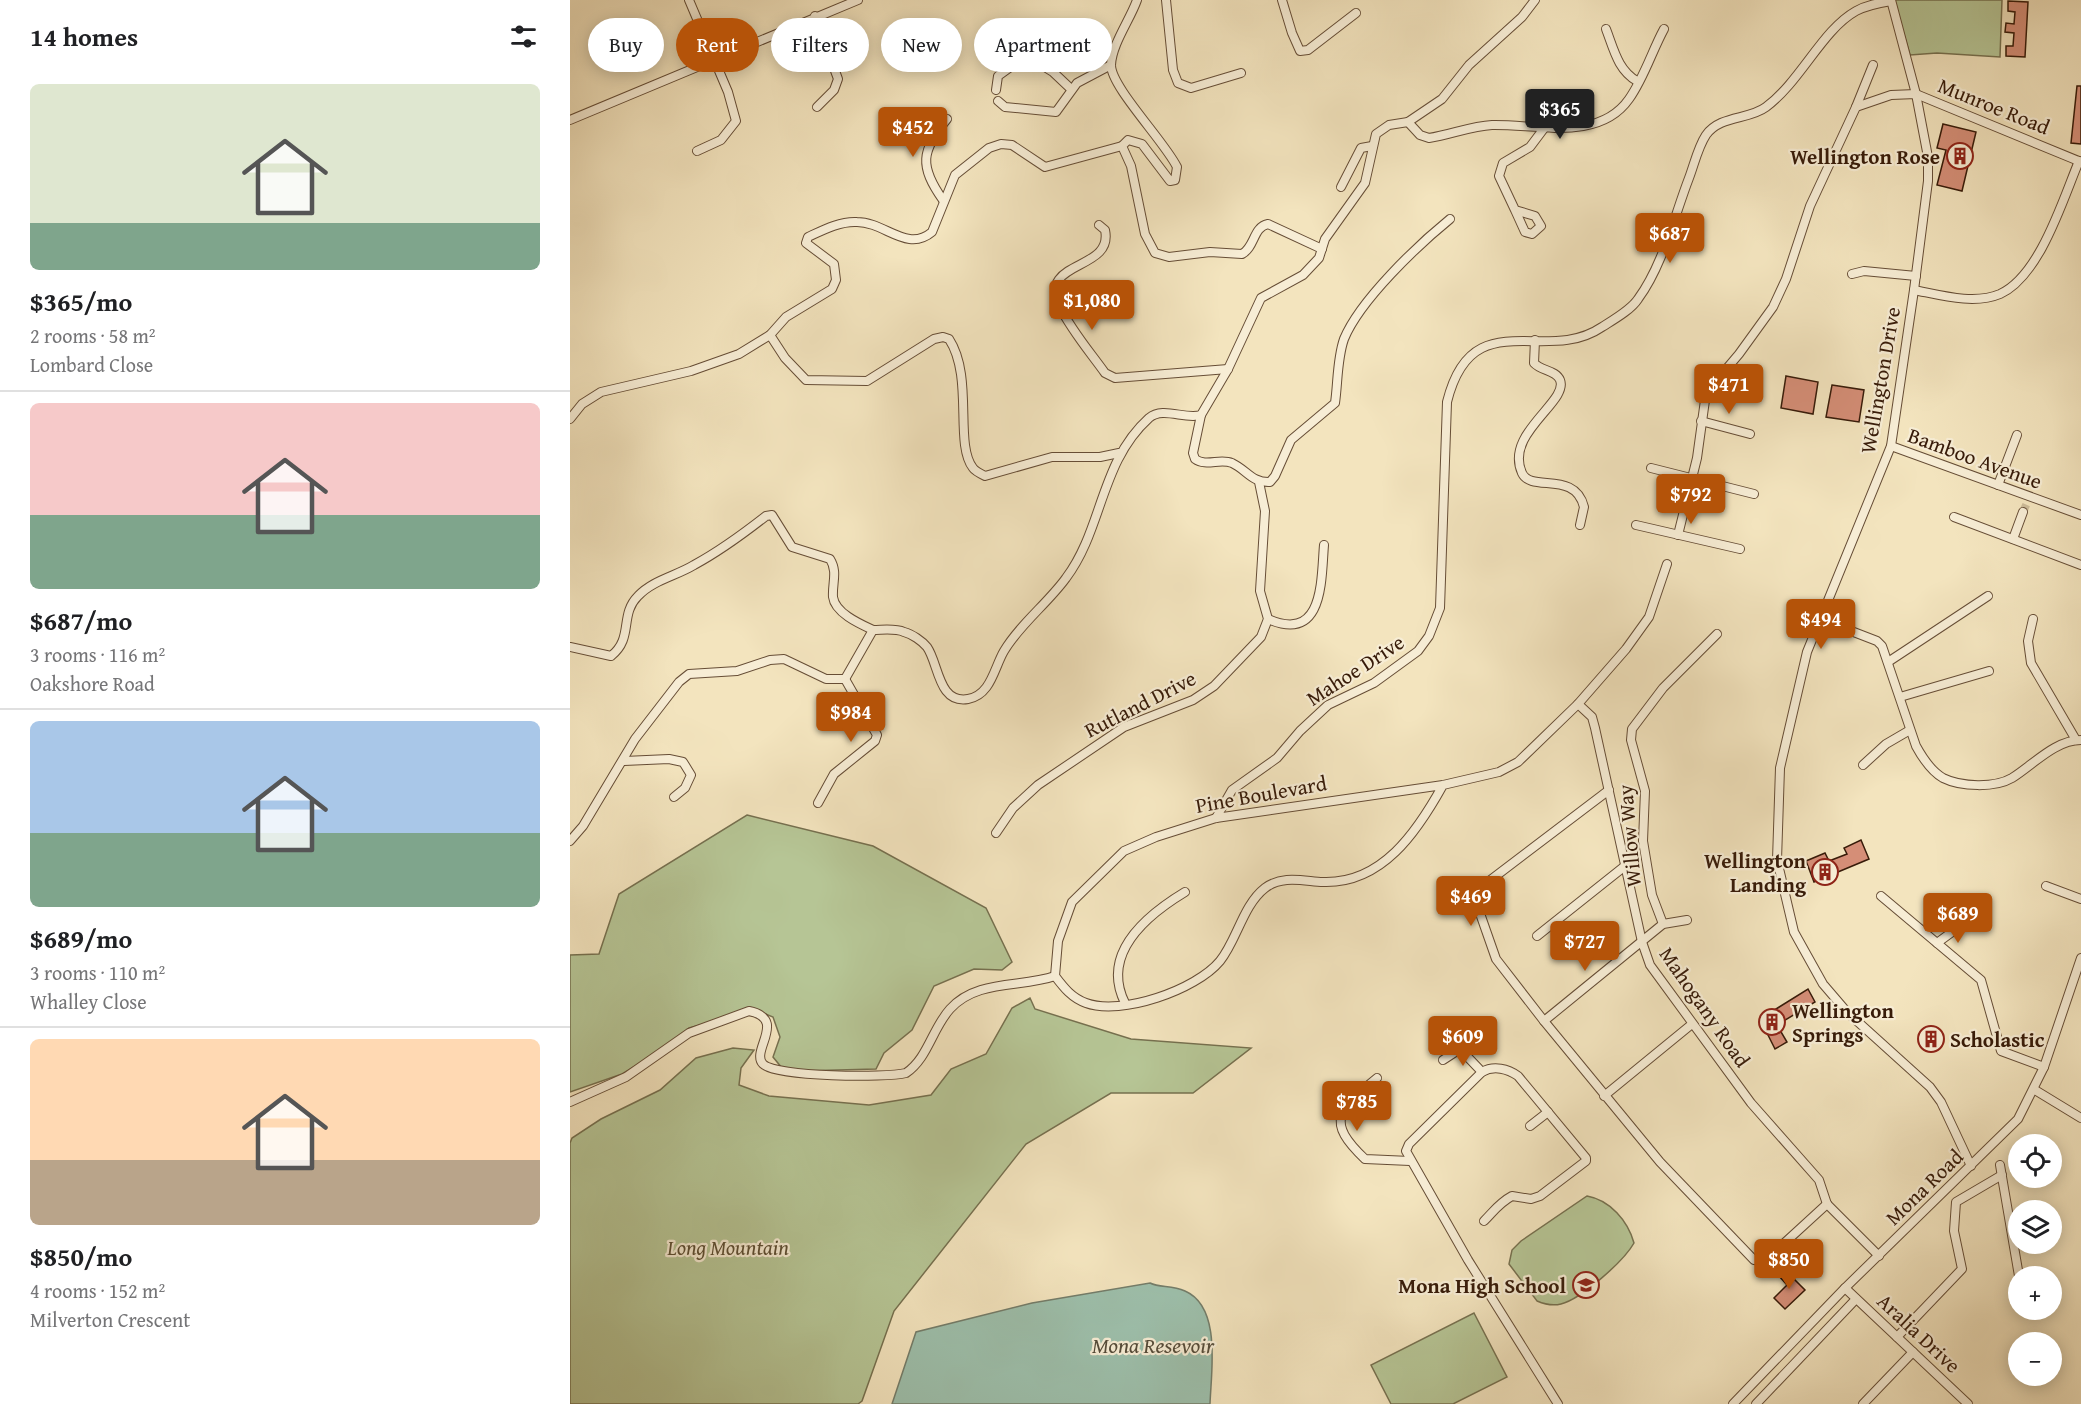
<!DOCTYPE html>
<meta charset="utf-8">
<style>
body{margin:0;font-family:"Gentium Book Plus",serif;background:#f2f2f2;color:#202124;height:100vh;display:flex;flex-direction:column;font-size:22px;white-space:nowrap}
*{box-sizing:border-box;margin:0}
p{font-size:20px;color:#757577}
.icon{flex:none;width:33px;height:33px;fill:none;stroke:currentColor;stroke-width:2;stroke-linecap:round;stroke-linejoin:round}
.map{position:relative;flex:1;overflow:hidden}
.drawer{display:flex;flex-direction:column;background:#fff;width:570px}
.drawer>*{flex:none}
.hud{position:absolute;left:18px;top:18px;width:570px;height:54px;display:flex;gap:12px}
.fabs{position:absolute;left:1438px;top:1134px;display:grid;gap:12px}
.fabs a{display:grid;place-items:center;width:54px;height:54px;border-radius:50%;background:#fff;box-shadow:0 3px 15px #0003;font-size:30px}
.price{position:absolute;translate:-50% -51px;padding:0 14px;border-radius:6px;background:#b45309;color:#fff;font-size:20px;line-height:39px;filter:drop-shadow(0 2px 3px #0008)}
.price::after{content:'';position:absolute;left:50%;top:36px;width:18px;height:14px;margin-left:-9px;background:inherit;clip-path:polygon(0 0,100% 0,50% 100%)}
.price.on{background:#222;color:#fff}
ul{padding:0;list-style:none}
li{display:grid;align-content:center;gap:12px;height:318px;padding:0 30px}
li+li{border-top:2px solid #e0e0e0}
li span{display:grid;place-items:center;height:186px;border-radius:9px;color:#555}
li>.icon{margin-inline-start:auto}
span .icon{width:108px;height:108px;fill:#fffc;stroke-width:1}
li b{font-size:26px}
h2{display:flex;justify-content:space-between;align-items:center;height:72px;padding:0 30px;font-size:26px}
.chip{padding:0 21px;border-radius:27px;background:#fff;box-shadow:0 3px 15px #0003;font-size:21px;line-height:54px}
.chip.on{background:#b45309;color:#fff}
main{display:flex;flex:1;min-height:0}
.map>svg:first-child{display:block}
</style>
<main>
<section class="drawer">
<h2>14 homes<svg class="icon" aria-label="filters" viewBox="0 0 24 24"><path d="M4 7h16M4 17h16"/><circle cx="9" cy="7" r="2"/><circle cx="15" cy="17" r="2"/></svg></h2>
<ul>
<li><span style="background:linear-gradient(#dfe7d0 75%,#7fa58c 0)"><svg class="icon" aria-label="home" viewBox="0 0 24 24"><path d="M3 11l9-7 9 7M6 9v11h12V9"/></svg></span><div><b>$365/mo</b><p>2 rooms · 58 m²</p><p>Lombard Close</p></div></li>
<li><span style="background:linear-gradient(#f6c9c9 60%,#7fa58c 0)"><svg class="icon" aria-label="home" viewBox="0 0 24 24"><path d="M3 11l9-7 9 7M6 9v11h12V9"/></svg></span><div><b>$687/mo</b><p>3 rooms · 116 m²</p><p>Oakshore Road</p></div></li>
<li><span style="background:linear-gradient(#a9c7e8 60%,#7fa58c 0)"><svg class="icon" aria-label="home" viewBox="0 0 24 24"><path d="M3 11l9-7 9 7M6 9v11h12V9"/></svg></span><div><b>$689/mo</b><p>3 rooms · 110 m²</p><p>Whalley Close</p></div></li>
<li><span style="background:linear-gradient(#ffd9b3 65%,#b9a48a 0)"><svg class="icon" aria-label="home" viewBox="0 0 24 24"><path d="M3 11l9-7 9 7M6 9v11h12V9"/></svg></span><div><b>$850/mo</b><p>4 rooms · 152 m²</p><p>Milverton Crescent</p></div></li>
</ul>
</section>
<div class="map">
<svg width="1511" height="1404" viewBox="0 0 1511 1404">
<rect width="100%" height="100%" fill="#f3e4be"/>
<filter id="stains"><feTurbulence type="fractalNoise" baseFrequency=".00333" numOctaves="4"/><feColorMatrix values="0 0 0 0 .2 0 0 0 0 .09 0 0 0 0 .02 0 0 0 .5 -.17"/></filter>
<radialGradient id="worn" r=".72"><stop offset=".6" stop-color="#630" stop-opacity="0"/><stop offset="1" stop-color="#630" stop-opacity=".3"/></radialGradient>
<g fill="#b6c595" stroke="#76704f" stroke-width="1.5">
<path d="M1324,0H1432L1430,57L1367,53L1340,55Z"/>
<path d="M177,815L303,846L416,908L442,962L432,970L404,969L364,986L342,1030L314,1053L306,1069L229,1071L212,1068L203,1057L210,1037L203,1017L186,1010L119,1028L94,1049L52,1074L0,1092V955L29,954L49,894Z"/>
<path d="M460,998L465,1009L561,1039L681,1048L623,1093H541L456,1144L324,1311L292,1401L288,1404H0V1143L2,1138L31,1119L90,1090L126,1058L163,1048L184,1050L171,1068L169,1085L199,1096L299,1105L361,1095L381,1069L416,1054L442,1008Z"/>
<path d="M1017,1196C1040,1200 1058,1221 1064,1243C1054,1261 1011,1299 991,1304C983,1306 974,1304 967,1301L939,1264L942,1250L951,1241Z"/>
<path d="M904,1313L937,1377L883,1404H821L801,1365Z"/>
</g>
<path fill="#9dbfab" stroke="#747d6a" stroke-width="1.5" d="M580,1283C590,1288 601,1285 615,1291C652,1307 641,1372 640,1404H322L346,1332L462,1303Z"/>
<g fill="#d58e77" stroke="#371b09" stroke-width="1.5">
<path d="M1438,1L1458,2L1455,57L1436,56V46H1443L1444,33L1435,32L1436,23L1444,24L1445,12L1438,11Z"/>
<path d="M1507,86H1511V144L1501,143Z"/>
<path d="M1373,124L1406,132L1392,191L1367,185L1376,150L1367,148Z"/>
<path d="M1216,376L1248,382L1243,414L1211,408Z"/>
<path d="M1262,385L1294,390L1289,422L1256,417Z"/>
<path d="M1291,840L1299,859L1244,882L1236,861L1255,853L1259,861L1277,854L1274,848Z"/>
<path d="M1238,989L1245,1002L1207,1025L1217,1042L1205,1049L1190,1019Z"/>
<path d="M1364,1029L1372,1037L1359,1049L1351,1040Z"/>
<path d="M1214,1269L1235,1290L1215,1309L1204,1298L1217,1285L1208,1275Z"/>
</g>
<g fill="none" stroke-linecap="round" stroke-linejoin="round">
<path stroke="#cdbc9a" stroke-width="8" stroke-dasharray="8 4" stroke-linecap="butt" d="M1453,512L1457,503"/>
<defs>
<g id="minor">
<path d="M119,0L158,92L166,121L151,140L127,151"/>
<path d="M567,0C560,20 542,44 541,65C541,87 595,142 607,167L605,180L600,181L572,144L558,140L552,146L561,166L575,234L585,253L599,257L640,252L672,254C685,247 683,227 698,224L752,249"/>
<path d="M596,0L603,70L608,83L621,88L671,73"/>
<path d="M712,0L722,33L730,51L738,50L786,13"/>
<path d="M1321,0L1346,94L1358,157V181L1344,290L1321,446L1237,652L1210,768L1207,860L1224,932L1253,984L1277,1012L1360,1087L1371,1102L1401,1166"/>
<path d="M245,16L268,79L264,90L247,107"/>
<path d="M1036,29C1044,50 1048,70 1067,81"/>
<path d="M426,90L428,76L446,63L462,59L483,72L501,89"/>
<path d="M428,101L435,107L486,112L507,83L541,65"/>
<path d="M1286,107L1303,65"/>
<path d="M0,120L288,0"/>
<path d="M838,122L850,135L859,138C880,135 901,126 922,125C967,124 1029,142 1059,99C1074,78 1082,51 1094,29"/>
<path d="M771,187L791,148L802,146"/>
<path d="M373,200C349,166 351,151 377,119"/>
<path d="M945,210L955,232L962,234L971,226L965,216L945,210L929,176L933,163L960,147L975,127"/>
<path d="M529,225L535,230C544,272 466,259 490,307C501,330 520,352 535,373L545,378L658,369"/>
<path d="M1282,274L1294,271L1346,276"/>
<path d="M1344,290C1370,295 1404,305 1430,294C1470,276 1493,199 1509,161"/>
<path d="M200,335L215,358L236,380L297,381L364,339L373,337L379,339C404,377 384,444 403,468C405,471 411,474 415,476L482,457H530L549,453"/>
<path d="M965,340L964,363C971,371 986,370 990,380C999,402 934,433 952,473C961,493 1005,470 1014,507L1010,525"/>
<path d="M631,415L623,453L625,459C636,467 650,458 662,463C677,470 682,483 700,482L705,476L721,440L765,403C768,382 767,359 774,339C790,300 848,245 880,219"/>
<path d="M0,419L12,404L31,392L121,371L169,354L200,335L216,317L262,289L266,280L264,264L236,243L238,237C253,230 270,221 287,222C315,222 337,253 362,232L385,175L419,148L431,144L442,145L475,167L552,146"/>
<path d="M1131,421L1180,434"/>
<path d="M1321,446L1511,515"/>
<path d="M1081,468L1184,494"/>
<path d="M1428,485L1447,435"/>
<path d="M1384,517L1511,565"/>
<path d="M1066,525L1170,549"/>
<path d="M1108,535L1127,458L1136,393L1169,354L1203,307L1216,279L1240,206L1286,107L1321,95L1346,94L1511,162"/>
<path d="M1443,539L1453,512"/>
<path d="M698,619C754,643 751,581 754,545"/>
<path d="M1250,619L1307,641L1312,646L1346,746C1352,757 1361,771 1373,778C1391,787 1425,788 1442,778C1463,765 1485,740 1511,740"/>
<path d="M1463,619L1458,641L1461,663L1506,740"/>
<path d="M0,647L41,656C64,638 49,615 68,596C83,580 106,576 124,565C150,551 173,534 196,516L202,515L222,547L260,559C268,572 262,583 263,597C265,613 290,624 303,630"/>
<path d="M1318,662L1418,596"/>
<path d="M1330,697L1419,671"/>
<path d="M1008,704L1022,717L1025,728L1072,942L1080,965L1181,1103L1249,1180L1257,1204"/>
<path d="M54,761L99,759L113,762L121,775L115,788L104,797"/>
<path d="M1293,765L1316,744L1340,730"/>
<path d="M873,785C847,832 812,884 753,882C733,881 712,875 695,888C673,905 667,940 650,961C626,990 551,1016 516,1003C502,998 494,988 485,976L488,941L502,902L554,851L586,837L646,818L873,785L929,772L948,762L1008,704L1056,649L1079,617L1097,564"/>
<path d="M1039,790L910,888L906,894V902L926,959L974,1021L1090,1162L1184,1260L1192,1261L1198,1258L1257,1204"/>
<path d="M248,803L264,774L305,741L307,735L275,679"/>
<path d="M646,818L662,790L707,758L730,731L758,705L804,683L848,651L859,636L870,608L877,402C902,301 975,366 1032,327C1043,320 1061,310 1068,299C1093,265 1104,217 1119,178C1124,165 1128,147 1136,135C1150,115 1179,120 1196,107C1231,81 1252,30 1286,11C1297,5 1309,3 1321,1"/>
<path d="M426,833L443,808L468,785L554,727L623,700L644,686L691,637L698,619L690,591L695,511L689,482"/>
<path d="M0,841L13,826L65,739L109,682L119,674L167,671L200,660L214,659L256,679H275L303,630C313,630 325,628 334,632C342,634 352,641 357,647C369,664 368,704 398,699C421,695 424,668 434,651C450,624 478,603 496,578C533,529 530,462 579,418C593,406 615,420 631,415L658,369L691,298L733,275L749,258L755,239L795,183L806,134L819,125L838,122L872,99L899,65L952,17L965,0"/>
<path d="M1476,886L1511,899"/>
<path d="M1311,896L1411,980L1431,1051L1474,1067"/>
<path d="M1093,924L1082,895L1073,841L1075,791L1061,740L1062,729L1093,688L1147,634"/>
<path d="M967,936L1055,866"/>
<path d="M1367,943L1393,924"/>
<path d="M555,1003C530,953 577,915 615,892"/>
<path d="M974,1021L1093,924L1117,920"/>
<path d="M873,1060L890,1049L912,1072"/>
<path d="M807,1078C768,1110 755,1121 795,1159L840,1161"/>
<path d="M1465,1090L1511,1118"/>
<path d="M1034,1096L1122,1024"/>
<path d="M0,1102L56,1077L119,1033L179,1011C218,1019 180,1051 193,1064C206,1077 316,1078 336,1073C358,1058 362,1029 380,1009C407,979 451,988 485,976"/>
<path d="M960,1126L978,1112"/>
<path d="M1430,1165L1449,1276"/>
<path d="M1257,1204L1309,1256"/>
<path d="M914,1221C924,1211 929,1203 942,1196L961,1199L970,1196L1016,1161V1158L948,1076C938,1069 924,1065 912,1072L839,1144L836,1151L898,1260L988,1404"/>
<path d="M1275,1288L1398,1404"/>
<path d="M1327,1337L1392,1269L1384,1231L1386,1202L1432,1175"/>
<path d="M1163,1404L1275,1288L1448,1119L1474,1067L1511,958"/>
<path d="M1186,1404L1286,1299"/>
<path d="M1293,1404L1343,1352"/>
</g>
</defs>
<use href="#minor" stroke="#664d36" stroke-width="10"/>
<use href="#minor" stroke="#f7edd5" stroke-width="8"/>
</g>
<defs>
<symbol id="building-ring" viewBox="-11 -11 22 22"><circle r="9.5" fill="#f7edd5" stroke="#8f2418" stroke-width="1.5"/><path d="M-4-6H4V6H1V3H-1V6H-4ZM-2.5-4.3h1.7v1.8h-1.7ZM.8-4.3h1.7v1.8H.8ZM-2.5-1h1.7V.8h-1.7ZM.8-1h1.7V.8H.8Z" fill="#8f2418"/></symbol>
<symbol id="school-ring" viewBox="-11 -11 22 22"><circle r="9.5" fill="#f7edd5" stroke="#8f2418" stroke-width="1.5"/><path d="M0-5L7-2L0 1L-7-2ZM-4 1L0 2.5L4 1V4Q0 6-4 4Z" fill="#8f2418"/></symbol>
</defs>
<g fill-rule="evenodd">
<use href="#building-ring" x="1375" y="141" width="30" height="30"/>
<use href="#building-ring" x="1240" y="857" width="30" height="30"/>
<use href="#building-ring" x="1187" y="1007" width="30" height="30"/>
<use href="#building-ring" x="1346" y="1024" width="30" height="30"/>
<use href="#school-ring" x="1001" y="1270" width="30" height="30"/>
</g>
<g text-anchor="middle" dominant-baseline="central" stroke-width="4.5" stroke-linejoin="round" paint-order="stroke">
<g font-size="21" fill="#371b09" stroke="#f7edd5">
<text transform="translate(1424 106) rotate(22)">Munroe Road</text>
<text transform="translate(1310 380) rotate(-80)">Wellington Drive</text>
<text transform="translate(1405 458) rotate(20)">Bamboo Avenue</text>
<text transform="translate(785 670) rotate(-33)">Mahoe Drive</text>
<text transform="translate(570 704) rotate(-27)">Rutland Drive</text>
<text transform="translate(691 794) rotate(-10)">Pine Boulevard</text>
<text transform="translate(1059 836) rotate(-95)">Willow Way</text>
<text transform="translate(1135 1007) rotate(55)">Mahogany Road</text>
<text transform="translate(1354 1187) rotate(-44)">Mona Road</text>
<text transform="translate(1349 1333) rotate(43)">Aralia Drive</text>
</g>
<g font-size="21" font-weight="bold" fill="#371b09" stroke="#f7edd5" text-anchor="end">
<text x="1370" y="156">Wellington Rose</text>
<text x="1236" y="860">Wellington<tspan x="1236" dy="24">Landing</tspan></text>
<text x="1222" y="1010" text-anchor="start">Wellington<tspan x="1222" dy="24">Springs</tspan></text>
<text x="1380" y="1039" text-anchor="start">Scholastic</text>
<text x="996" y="1285">Mona High School</text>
</g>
<g font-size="21" font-style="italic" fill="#5d4e33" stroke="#f7edd5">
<text x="158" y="1247">Long Mountain</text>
</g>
<g font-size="22" font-style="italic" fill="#564c3a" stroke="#f7edd5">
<text x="583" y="1345">Mona Resevoir</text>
</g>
</g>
<rect width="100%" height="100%" filter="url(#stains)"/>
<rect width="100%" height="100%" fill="url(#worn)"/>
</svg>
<div class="fabs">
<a><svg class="icon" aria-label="locate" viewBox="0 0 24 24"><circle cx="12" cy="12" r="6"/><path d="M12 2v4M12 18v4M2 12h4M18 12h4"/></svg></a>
<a><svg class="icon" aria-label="layers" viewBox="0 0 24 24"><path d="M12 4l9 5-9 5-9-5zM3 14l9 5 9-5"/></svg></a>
<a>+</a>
<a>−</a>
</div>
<b class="price on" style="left:990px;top:140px">$365</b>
<b class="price" style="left:343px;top:158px">$452</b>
<b class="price" style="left:1100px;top:264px">$687</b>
<b class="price" style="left:522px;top:331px">$1,080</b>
<b class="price" style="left:1159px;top:415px">$471</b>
<b class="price" style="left:1121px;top:525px">$792</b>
<b class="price" style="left:1251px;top:650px">$494</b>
<b class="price" style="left:281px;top:743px">$984</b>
<b class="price" style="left:901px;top:927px">$469</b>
<b class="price" style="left:1388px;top:944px">$689</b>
<b class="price" style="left:1015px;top:972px">$727</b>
<b class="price" style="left:893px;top:1067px">$609</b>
<b class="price" style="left:787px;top:1132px">$785</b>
<b class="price" style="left:1219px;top:1290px">$850</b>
<div class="hud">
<a class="chip">Buy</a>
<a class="chip on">Rent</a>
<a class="chip">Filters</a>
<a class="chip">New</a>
<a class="chip">Apartment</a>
</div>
</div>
</main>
